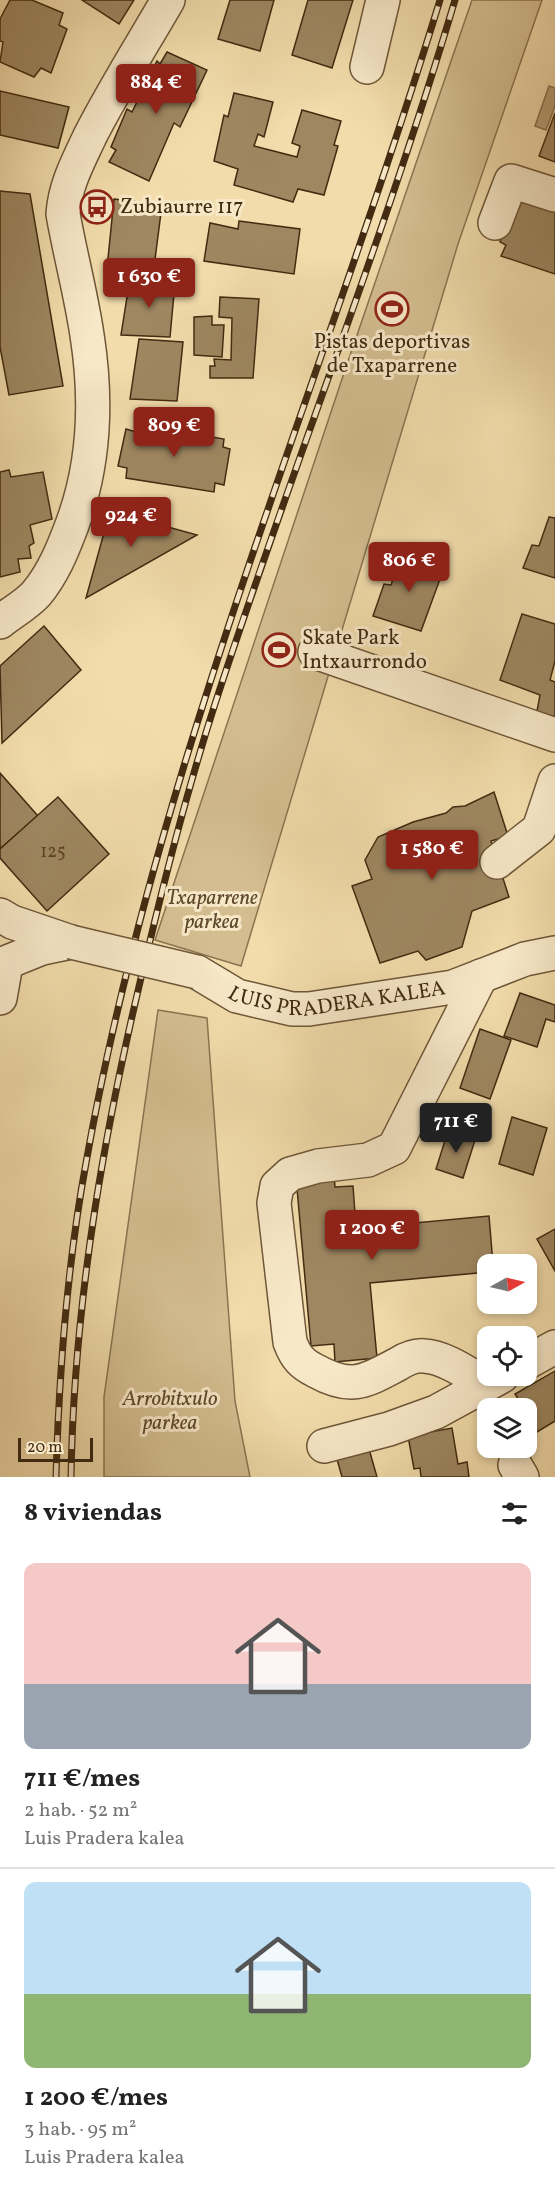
<!DOCTYPE html>
<html lang="es">
<meta charset="utf-8">
<style>
body{margin:0;font-family:Vollkorn,serif;background:#f2f2f2;color:#222;height:100vh;display:flex;flex-direction:column;font-size:22px;white-space:nowrap}
*{box-sizing:border-box;margin:0}
p{font-size:20px;color:#767676}
.icon{flex:none;width:33px;height:33px;fill:none;stroke:currentColor;stroke-width:2;stroke-linecap:round;stroke-linejoin:round}
.map{position:relative;height:1477px;overflow:hidden}
.sheet{display:flex;flex-direction:column;background:#fff;flex:1}
.sheet>*{flex:none}
.needle{width:39px;rotate:82deg}
.tools{position:absolute;left:477px;top:1254px;display:grid;gap:12px}
.tools a{display:grid;place-items:center;width:60px;height:60px;border-radius:12px;background:#fff;box-shadow:0 3px 9px #0003;font-size:30px}
.scale{position:absolute;left:18px;bottom:15px;width:75px;box-sizing:border-box;padding-left:6px;border:3px solid #422b11;border-top:0;font-size:16px;line-height:21px;white-space:nowrap;color:#422b11;-webkit-text-stroke:4px #f7e8c8;paint-order:stroke}
.price{position:absolute;translate:-50% -51px;padding:0 14px;border-radius:6px;background:#8f2418;color:#fff;font-size:20px;line-height:39px;filter:drop-shadow(0 2px 3px #0008)}
.price::after{content:'';position:absolute;left:50%;top:36px;width:18px;height:14px;margin-left:-9px;background:inherit;clip-path:polygon(0 0,100% 0,50% 100%)}
.price.current{background:#222;color:#fff}
ul{padding:0;list-style:none}
li{display:grid;align-content:center;gap:12px;height:318px;padding:0 24px}
li+li{border-top:2px solid #e0e0e0}
li span{display:grid;place-items:center;height:186px;border-radius:12px;color:#555}
li>.icon{margin-inline-start:auto}
span .icon{width:108px;height:108px;fill:#fffc;stroke-width:1}
li b{font-size:26px}
h2{display:flex;justify-content:space-between;align-items:center;height:72px;padding:0 24px;font-size:26px}
.map>svg:first-child{display:block}
</style>
<div class="map">
<svg width="555" height="1477" viewBox="0 0 555 1477">
<rect width="100%" height="100%" fill="#f2dcab"/>
<filter id="stains"><feTurbulence type="fractalNoise" baseFrequency=".00333" numOctaves="4"/><feColorMatrix values="0 0 0 0 .2 0 0 0 0 .09 0 0 0 0 .02 0 0 0 .5 -.17"/></filter>
<radialGradient id="worn" r=".72"><stop offset=".6" stop-color="#630" stop-opacity="0"/><stop offset="1" stop-color="#630" stop-opacity=".3"/></radialGradient>
<g fill="#d4be91" stroke="#8b7451" stroke-width="1.5">
<path d="M472,0H542L458,244L241,966L155,940L344,373Z"/>
<path d="M158,1010L207,1018L235,1401L250,1477H104V1397Z"/>
</g>
<path fill="#b6a077" stroke="#88714e" stroke-width="1.5" d="M549,86L555,88V106L546,130L535,126Z"/>
<g fill="#9e8761" stroke="#422b11" stroke-width="1.5">
<path d="M10,0H32L63,13L59,25L67,29L51,73L41,68L34,77L0,62L3,42L0,41V19Z"/>
<path d="M82,0H134L119,24Z"/>
<path d="M230,0H274L260,51L218,39Z"/>
<path d="M308,0H353L332,68L292,55Z"/>
<path d="M167,52L207,70L180,127L174,123L149,181L109,162L116,150L111,147L127,109L132,112L157,61L160,64Z"/>
<path d="M0,91L69,107L58,148L0,135Z"/>
<path d="M234,93L273,102L264,137L258,134L254,146L297,157L300,146L292,143L302,110L341,121L334,145L338,146L324,195L298,189L293,202L234,185L238,169L214,161L224,115L228,117Z"/>
<path d="M555,113V162L539,156Z"/>
<path d="M0,191L30,194L63,386L9,395L0,347Z"/>
<path d="M523,192L555,203V274L501,256L506,245L500,242L515,203Z"/>
<path d="M114,199L162,205L153,275L107,268Z"/>
<path d="M239,221L300,229L294,274L204,261L210,223L238,229Z"/>
<path d="M130,278L175,283L170,337L121,335Z"/>
<path d="M220,297L259,299L253,378H210V366H215L214,359L231,360L232,318L219,317Z"/>
<path d="M212,316V325H224L222,357L194,355V317Z"/>
<path d="M139,339L183,342L177,401L130,399Z"/>
<path d="M137,424L224,439L223,447L230,449L224,485L215,483L214,492L126,478L127,468L118,466L126,429L136,432Z"/>
<path d="M9,470L11,477L43,472L52,519L30,525L34,543L29,546L31,558L18,559L20,572L0,577V472Z"/>
<path d="M110,511L197,535L86,598Z"/>
<path d="M549,517L555,518V578L523,568L532,545L539,546Z"/>
<path d="M401,554L444,568L421,631L373,616L384,584L391,585Z"/>
<path d="M522,614L555,624V661L550,680L555,682V717L537,711L540,695L500,680Z"/>
<path d="M44,626L81,670L2,743L0,666Z"/>
<path d="M0,773L38,816L0,849Z"/>
<path d="M494,792L508,836L491,841L509,897L472,911L462,947L426,960L418,951L380,963L352,886L372,879L365,860L378,837L413,822L446,813L453,807L465,806Z"/>
<path d="M58,797L109,854L47,911L0,858V849Z"/>
<path d="M520,993L555,1005V1022L546,1019L537,1047L504,1036Z"/>
<path d="M480,1029L511,1040L490,1099L460,1088Z"/>
<path d="M512,1117L547,1128L533,1175L499,1164Z"/>
<path d="M448,1131L475,1140L463,1178L436,1169Z"/>
<path d="M334,1174L335,1187L353,1186L355,1214L391,1211L393,1225L489,1216L493,1264H488V1272L370,1283L377,1358L335,1362L334,1344L311,1346L296,1177Z"/>
<path d="M555,1229V1271L537,1239Z"/>
<path d="M555,1371V1421L537,1432L526,1414V1408H524L515,1394Z"/>
<path d="M452,1428L458,1464L467,1462L469,1477H421L420,1468L414,1469L408,1436Z"/>
<path d="M367,1442L377,1477H342L335,1452Z"/>
</g>
<g fill="none" stroke-linecap="round" stroke-linejoin="round">
<defs>
<g id="minor">
<path d="M367,67L383,0"/>
<path d="M495,223L511,181L555,195"/>
<path d="M0,622C11,613 26,605 36,594C53,574 63,549 72,525C95,464 97,399 87,335C81,294 70,254 63,214C65,185 78,162 90,136C114,89 142,45 168,0"/>
<path d="M315,652L555,735"/>
<path d="M497,862L539,829L555,781"/>
<path d="M0,915L12,922L71,942"/>
<path d="M0,965L42,948L71,942"/>
<path id="s1" d="M197,972L237,996L292,1009H309L453,987L525,959L555,953"/>
<path d="M481,976L394,1148L368,1160L318,1166L290,1174L277,1186L274,1203L290,1342C296,1358 302,1364 316,1371C352,1391 366,1381 398,1364C406,1359 414,1355 424,1356C445,1357 468,1374 486,1384"/>
<path d="M0,998L6,964"/>
<path d="M526,1363L555,1347"/>
<path d="M324,1446L389,1429L436,1412L502,1376"/>
<path d="M515,1465L522,1477"/>
</g>
</defs>
<use href="#minor" stroke="#6e5738" stroke-width="36"/>
<use href="#minor" stroke="#f7e8c8" stroke-width="33"/>
<defs>
<g id="rail">
<path d="M56,1477C59,1373 67,1266 86,1163C157,762 321,388 440,0"/>
<path d="M71,1477C74,1297 106,1119 149,945C168,865 189,785 214,707C291,470 384,239 455,0"/>
</g>
</defs>
<use href="#rail" stroke="#422b11" stroke-width="7"/>
<use href="#rail" stroke="#f7e8c8" stroke-width="4.5" stroke-dasharray="14" stroke-linecap="butt"/>
<defs>
<path id="minor-bridge" d="M71,942L197,972"/>
</defs>
<use href="#minor-bridge" stroke="#6e5738" stroke-width="36" stroke-linecap="butt"/>
<use href="#minor-bridge" stroke="#f7e8c8" stroke-width="33"/>
</g>
<defs>
<symbol id="bus-ring" viewBox="-11 -11 22 22"><circle r="9.5" fill="#f7e8c8" stroke="#8f2418" stroke-width="1.5"/><path d="M-5-6H5V4H4V6H2V4H-2V6H-4V4H-5ZM-3.5-4V0h7V-4ZM-3.5 1.2v1.5H-2V1.2ZM2 1.2v1.5H3.5V1.2Z" fill="#8f2418"/></symbol>
<symbol id="stadium-ring" viewBox="-11 -11 22 22"><circle r="9.5" fill="#f7e8c8" stroke="#8f2418" stroke-width="1.5"/><path d="M0-5a6.5 5 0 1 0 0 10a6.5 5 0 1 0 0-10ZM-3.5-1.8h7v3.6h-7Z" fill="#8f2418"/></symbol>
</defs>
<g fill-rule="evenodd">
<use href="#bus-ring" x="78" y="188" width="38" height="38"/>
<use href="#stadium-ring" x="373" y="290" width="38" height="38"/>
<use href="#stadium-ring" x="260" y="631" width="38" height="38"/>
</g>
<g text-anchor="middle" dominant-baseline="central" stroke-width="6" stroke-linejoin="round" paint-order="stroke">
<g font-size="18" fill="#594225">
<text x="53" y="852">125</text>
</g>
<g font-size="21" fill="#422b11" stroke="#f7e8c8" text-anchor="start">
<text x="120" y="207">Zubiaurre 117</text>
<text x="392" y="342" text-anchor="middle">Pistas deportivas<tspan x="392" dy="24">de Txaparrene</tspan></text>
<text x="302" y="638">Skate Park<tspan x="302" dy="24">Intxaurrondo</tspan></text>
</g>
<g font-size="21" font-style="italic" fill="#5f482b" stroke="#f7e8c8">
<text x="212" y="898">Txaparrene<tspan x="212" dy="24">parkea</tspan></text>
<text x="170" y="1399">Arrobitxulo<tspan x="170" dy="24">parkea</tspan></text>
</g>
<g font-size="21" fill="#422b11" stroke="#f7e8c8">
<text stroke="none"><textPath href="#s1" startOffset="148">LUIS PRADERA KALEA</textPath></text>
</g>
</g>
<rect width="100%" height="100%" filter="url(#stains)"/>
<rect width="100%" height="100%" fill="url(#worn)"/>
</svg>
<div class="tools">
<a><svg class="needle" viewBox="-14 -14 28 28"><path d="M0-13l5 13h-10z" fill="#e53935"/><path d="M0 13l5-13h-10z" fill="#767676"/></svg></a>
<a><svg class="icon" aria-label="locate" viewBox="0 0 24 24"><circle cx="12" cy="12" r="6"/><path d="M12 2v4M12 18v4M2 12h4M18 12h4"/></svg></a>
<a><svg class="icon" aria-label="layers" viewBox="0 0 24 24"><path d="M12 4l9 5-9 5-9-5zM3 14l9 5 9-5"/></svg></a>
</div>
<div class="scale">20 m</div>
<b class="price" style="left:156px;top:115px">884 €</b>
<b class="price" style="left:149px;top:309px">1 630 €</b>
<b class="price" style="left:174px;top:458px">809 €</b>
<b class="price" style="left:131px;top:548px">924 €</b>
<b class="price" style="left:409px;top:593px">806 €</b>
<b class="price" style="left:432px;top:881px">1 580 €</b>
<b class="price current" style="left:456px;top:1154px">711 €</b>
<b class="price" style="left:372px;top:1261px">1 200 €</b>
</div>
<section class="sheet">
<h2>8 viviendas<svg class="icon" aria-label="filters" viewBox="0 0 24 24"><path d="M4 7h16M4 17h16"/><circle cx="9" cy="7" r="2"/><circle cx="15" cy="17" r="2"/></svg></h2>
<ul>
<li><span style="background:linear-gradient(#f6c9c9 65%,#9aa5b1 0)"><svg class="icon" aria-label="home" viewBox="0 0 24 24"><path d="M3 11l9-7 9 7M6 9v11h12V9"/></svg></span><div><b>711 €/mes</b><p>2 hab. · 52 m²</p><p>Luis Pradera kalea</p></div></li>
<li><span style="background:linear-gradient(#bfe0f5 60%,#8fb573 0)"><svg class="icon" aria-label="home" viewBox="0 0 24 24"><path d="M3 11l9-7 9 7M6 9v11h12V9"/></svg></span><div><b>1 200 €/mes</b><p>3 hab. · 95 m²</p><p>Luis Pradera kalea</p></div></li>
</ul>
</section>
